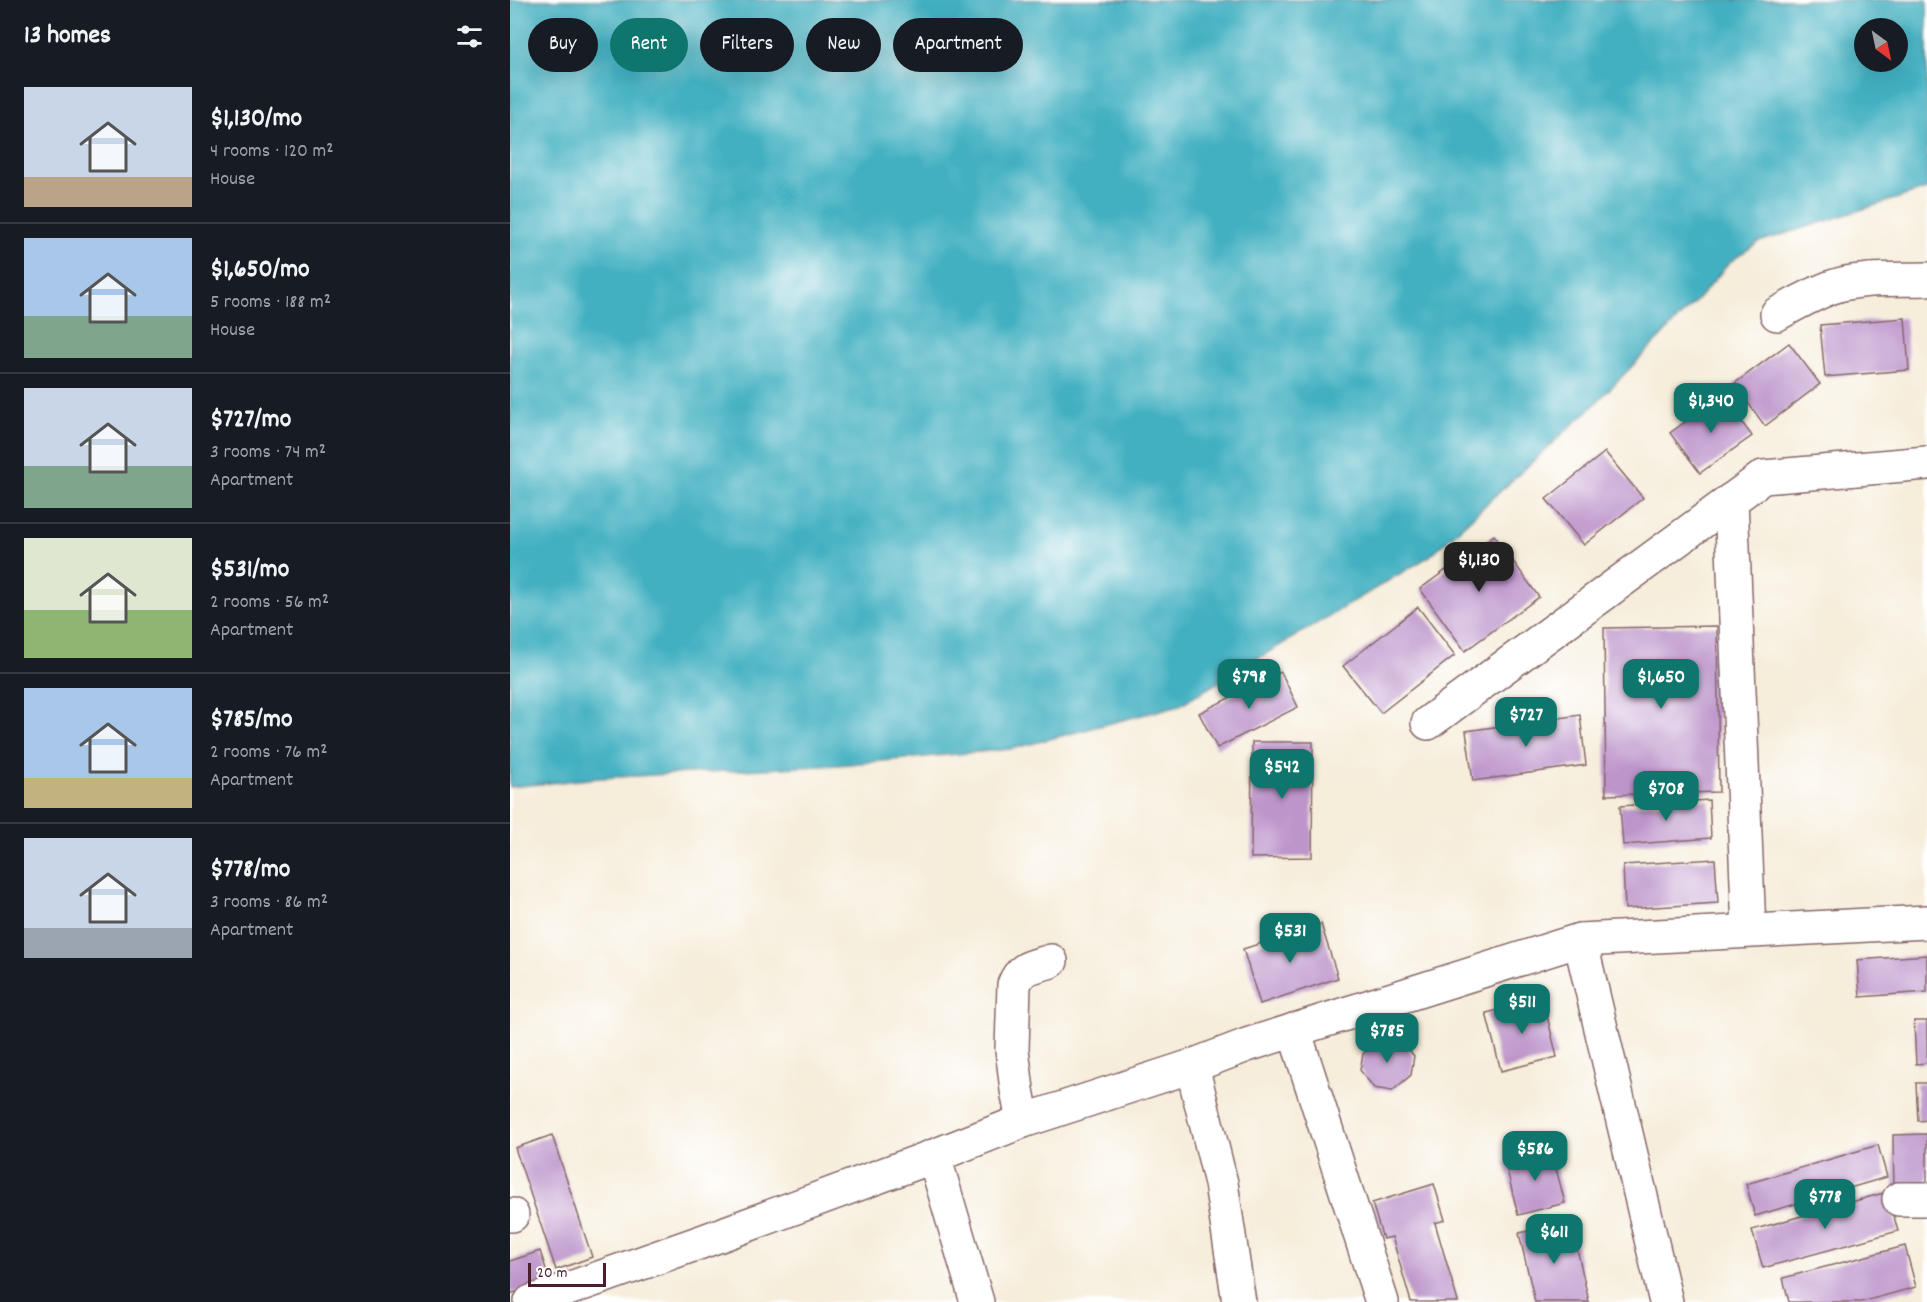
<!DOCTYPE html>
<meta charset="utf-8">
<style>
body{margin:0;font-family:Dekko,sans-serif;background:#242831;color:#f1f3f6;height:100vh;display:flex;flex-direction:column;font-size:22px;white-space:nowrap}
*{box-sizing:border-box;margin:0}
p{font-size:20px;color:#9ea1a6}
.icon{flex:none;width:33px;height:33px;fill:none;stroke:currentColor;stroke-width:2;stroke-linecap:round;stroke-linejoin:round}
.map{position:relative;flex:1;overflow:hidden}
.sheet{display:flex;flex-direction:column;background:#171b24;width:510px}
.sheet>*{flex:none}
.banner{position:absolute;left:18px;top:18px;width:570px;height:54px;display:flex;gap:12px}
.needle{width:39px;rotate:147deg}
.buttons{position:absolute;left:1344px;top:18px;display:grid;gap:12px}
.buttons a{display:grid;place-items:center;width:54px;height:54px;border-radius:50%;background:#171b24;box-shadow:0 6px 24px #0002;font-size:30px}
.scale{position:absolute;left:18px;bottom:15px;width:78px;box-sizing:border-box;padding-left:6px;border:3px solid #4a1f2b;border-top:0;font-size:16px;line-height:21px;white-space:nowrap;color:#4a1f2b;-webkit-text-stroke:4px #fff;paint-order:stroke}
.price{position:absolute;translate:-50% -51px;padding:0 14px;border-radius:12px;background:#0f766e;color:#fff;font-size:20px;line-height:39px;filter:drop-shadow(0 2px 3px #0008)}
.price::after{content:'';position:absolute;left:50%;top:36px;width:18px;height:14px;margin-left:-9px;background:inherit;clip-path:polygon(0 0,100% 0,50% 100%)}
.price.selected{background:#222;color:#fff}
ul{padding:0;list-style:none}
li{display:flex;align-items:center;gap:18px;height:150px;padding:0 24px}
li+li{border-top:2px solid #363941}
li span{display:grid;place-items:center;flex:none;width:168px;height:120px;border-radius:0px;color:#555}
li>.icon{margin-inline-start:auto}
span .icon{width:72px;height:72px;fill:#fffc;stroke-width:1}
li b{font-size:26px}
h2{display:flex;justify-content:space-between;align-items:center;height:72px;padding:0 24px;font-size:26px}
.tag{padding:0 21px;border-radius:27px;background:#171b24;box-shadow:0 6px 24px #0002;font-size:21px;line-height:54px}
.tag.selected{background:#0f766e;color:#fff}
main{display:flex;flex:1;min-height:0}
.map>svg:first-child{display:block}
</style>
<main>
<section class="sheet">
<h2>13 homes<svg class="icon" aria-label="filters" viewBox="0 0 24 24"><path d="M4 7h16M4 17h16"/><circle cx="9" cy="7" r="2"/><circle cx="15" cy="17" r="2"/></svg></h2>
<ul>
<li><span style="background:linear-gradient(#c9d6e8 75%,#b9a48a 0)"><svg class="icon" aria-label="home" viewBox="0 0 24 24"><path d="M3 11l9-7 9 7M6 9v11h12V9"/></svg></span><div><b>$1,130/mo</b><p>4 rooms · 120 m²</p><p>House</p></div></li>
<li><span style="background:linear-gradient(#a9c7e8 65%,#7fa58c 0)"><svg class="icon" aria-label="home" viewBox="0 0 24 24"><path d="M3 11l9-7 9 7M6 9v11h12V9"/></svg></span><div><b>$1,650/mo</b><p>5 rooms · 188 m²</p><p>House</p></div></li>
<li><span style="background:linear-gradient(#c9d6e8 65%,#7fa58c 0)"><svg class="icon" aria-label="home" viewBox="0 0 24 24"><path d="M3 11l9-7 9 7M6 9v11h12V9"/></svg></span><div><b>$727/mo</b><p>3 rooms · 74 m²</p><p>Apartment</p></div></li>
<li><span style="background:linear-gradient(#dfe7d0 60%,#8fb573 0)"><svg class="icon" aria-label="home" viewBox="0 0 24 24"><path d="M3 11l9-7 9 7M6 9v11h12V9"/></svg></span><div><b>$531/mo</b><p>2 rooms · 56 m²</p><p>Apartment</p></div></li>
<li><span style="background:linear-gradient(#a9c7e8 75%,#c2b280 0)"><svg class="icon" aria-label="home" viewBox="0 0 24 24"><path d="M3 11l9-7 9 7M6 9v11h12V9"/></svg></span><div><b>$785/mo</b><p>2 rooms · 76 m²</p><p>Apartment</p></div></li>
<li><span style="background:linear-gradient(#c9d6e8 75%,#9aa5b1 0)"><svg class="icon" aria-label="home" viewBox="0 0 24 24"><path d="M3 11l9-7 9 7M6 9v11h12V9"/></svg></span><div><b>$778/mo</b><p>3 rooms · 86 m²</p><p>Apartment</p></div></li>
</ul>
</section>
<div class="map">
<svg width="1417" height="1302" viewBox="0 0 1417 1302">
<rect width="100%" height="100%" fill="#fff"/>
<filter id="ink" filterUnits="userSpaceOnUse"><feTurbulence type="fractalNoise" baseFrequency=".0167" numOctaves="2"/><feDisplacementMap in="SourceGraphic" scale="12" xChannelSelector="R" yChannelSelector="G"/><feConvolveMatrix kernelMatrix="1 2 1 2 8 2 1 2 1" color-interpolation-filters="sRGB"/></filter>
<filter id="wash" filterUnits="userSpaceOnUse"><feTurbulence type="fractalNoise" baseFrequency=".008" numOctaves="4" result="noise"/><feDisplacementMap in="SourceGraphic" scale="24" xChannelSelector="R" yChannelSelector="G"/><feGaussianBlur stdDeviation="1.35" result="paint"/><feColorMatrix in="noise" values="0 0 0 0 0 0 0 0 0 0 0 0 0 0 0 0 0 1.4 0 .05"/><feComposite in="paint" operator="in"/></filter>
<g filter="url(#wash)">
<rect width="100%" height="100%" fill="#f6edda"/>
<path fill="#43b0c1" stroke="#466876" stroke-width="1.5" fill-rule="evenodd" d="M0,0H1417V189L1249,242L1220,262L1188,299L1083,406L920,556L670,705L501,749L328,765L89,778L0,787ZM1354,28H1388V62H1354Z"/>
<g id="blocks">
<g fill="#bd95cb">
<path d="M1395,318L1399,370L1315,377L1310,325Z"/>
<path d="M1279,343L1310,384L1255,426L1224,384Z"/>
<path d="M1212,395L1242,436L1190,473L1160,433Z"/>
<path d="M1095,452L1133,498L1074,545L1036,499Z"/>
<path d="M984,535L1029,597L955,651L910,589Z"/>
<path d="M908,607L945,655L871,713L833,666Z"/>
<path d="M1207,626L1209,792L1096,795L1094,628Z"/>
<path d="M771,672L788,707L707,748L689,713Z"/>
<path d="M1070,715L1076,765L963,781L956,731Z"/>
<path d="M742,742H803L802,857L741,858Z"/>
<path d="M1199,800L1201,838L1113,845L1110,806Z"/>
<path d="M1205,859L1208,903L1115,909L1113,865Z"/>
<path d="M811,924L828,978L750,1004L733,949Z"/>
<path d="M1417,955V992L1350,997L1347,960Z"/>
<path d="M1033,999L1047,1057L991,1071L976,1013Z"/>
<path d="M1404,1021H1417V1063L1406,1064Z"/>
<path d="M873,1038H890L904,1056L901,1075L882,1091L864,1088L850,1070L853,1054Z"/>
<path d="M1406,1083H1417V1120L1408,1121Z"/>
<path d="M1417,1134V1187L1384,1189L1383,1135Z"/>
<path d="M42,1135L82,1257L46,1270L5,1148Z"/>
<path d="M1368,1145L1377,1177L1245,1216L1236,1184Z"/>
<path d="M1041,1149L1055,1203L1008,1215L995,1162Z"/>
<path d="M924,1184L935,1220L925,1223L948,1302H901L882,1237L873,1239L862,1203Z"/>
<path d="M1377,1192L1388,1231L1253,1268L1242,1230Z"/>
<path d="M1061,1222L1079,1302H1025L1009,1233Z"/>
<path d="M1395,1246L1406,1287L1351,1302H1279L1273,1278Z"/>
<path d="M30,1251L40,1281L0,1294V1261Z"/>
</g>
</g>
</g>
<g filter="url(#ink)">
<use href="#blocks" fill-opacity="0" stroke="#866768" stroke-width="1.5"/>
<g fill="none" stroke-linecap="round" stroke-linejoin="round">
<defs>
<g id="minor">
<path d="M1267,314C1285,304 1303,294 1322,287C1350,277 1388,280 1417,279"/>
<path d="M1221,500L1239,930"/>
<path d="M918,723L1253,477L1417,463"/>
<path d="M1070,940L1156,1302"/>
<path d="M784,1030L872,1302"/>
<path d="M682,1066L711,1183L729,1302"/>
<path d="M513,1121L507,1090L502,1049L504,985C511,966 523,967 541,961"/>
<path d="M424,1156L467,1302"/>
<path d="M1389,1199H1417"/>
<path d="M0,1215H2"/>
<path d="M21,1302L194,1241L424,1156L513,1121L682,1066L737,1045L1070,940L1417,922"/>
</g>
</defs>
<use href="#minor" stroke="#866768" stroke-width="36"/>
<use href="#minor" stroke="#fff" stroke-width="33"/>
</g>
</g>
</svg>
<div class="buttons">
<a><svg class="needle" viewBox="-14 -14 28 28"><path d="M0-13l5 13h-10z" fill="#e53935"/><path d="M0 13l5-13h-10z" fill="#9ea1a6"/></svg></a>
</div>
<div class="scale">20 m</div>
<b class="price" style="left:1201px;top:434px">$1,340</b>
<b class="price selected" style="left:969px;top:593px">$1,130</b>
<b class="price" style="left:739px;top:710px">$798</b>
<b class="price" style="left:1151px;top:710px">$1,650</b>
<b class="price" style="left:1016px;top:748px">$727</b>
<b class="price" style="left:772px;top:800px">$542</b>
<b class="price" style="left:1156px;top:822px">$708</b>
<b class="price" style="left:780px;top:964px">$531</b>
<b class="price" style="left:1012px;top:1035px">$511</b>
<b class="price" style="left:877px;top:1064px">$785</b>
<b class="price" style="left:1025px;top:1182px">$586</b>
<b class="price" style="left:1315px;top:1230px">$778</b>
<b class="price" style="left:1044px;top:1265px">$611</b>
<div class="banner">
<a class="tag">Buy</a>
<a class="tag selected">Rent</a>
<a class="tag">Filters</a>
<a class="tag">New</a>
<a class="tag">Apartment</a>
</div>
</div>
</main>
